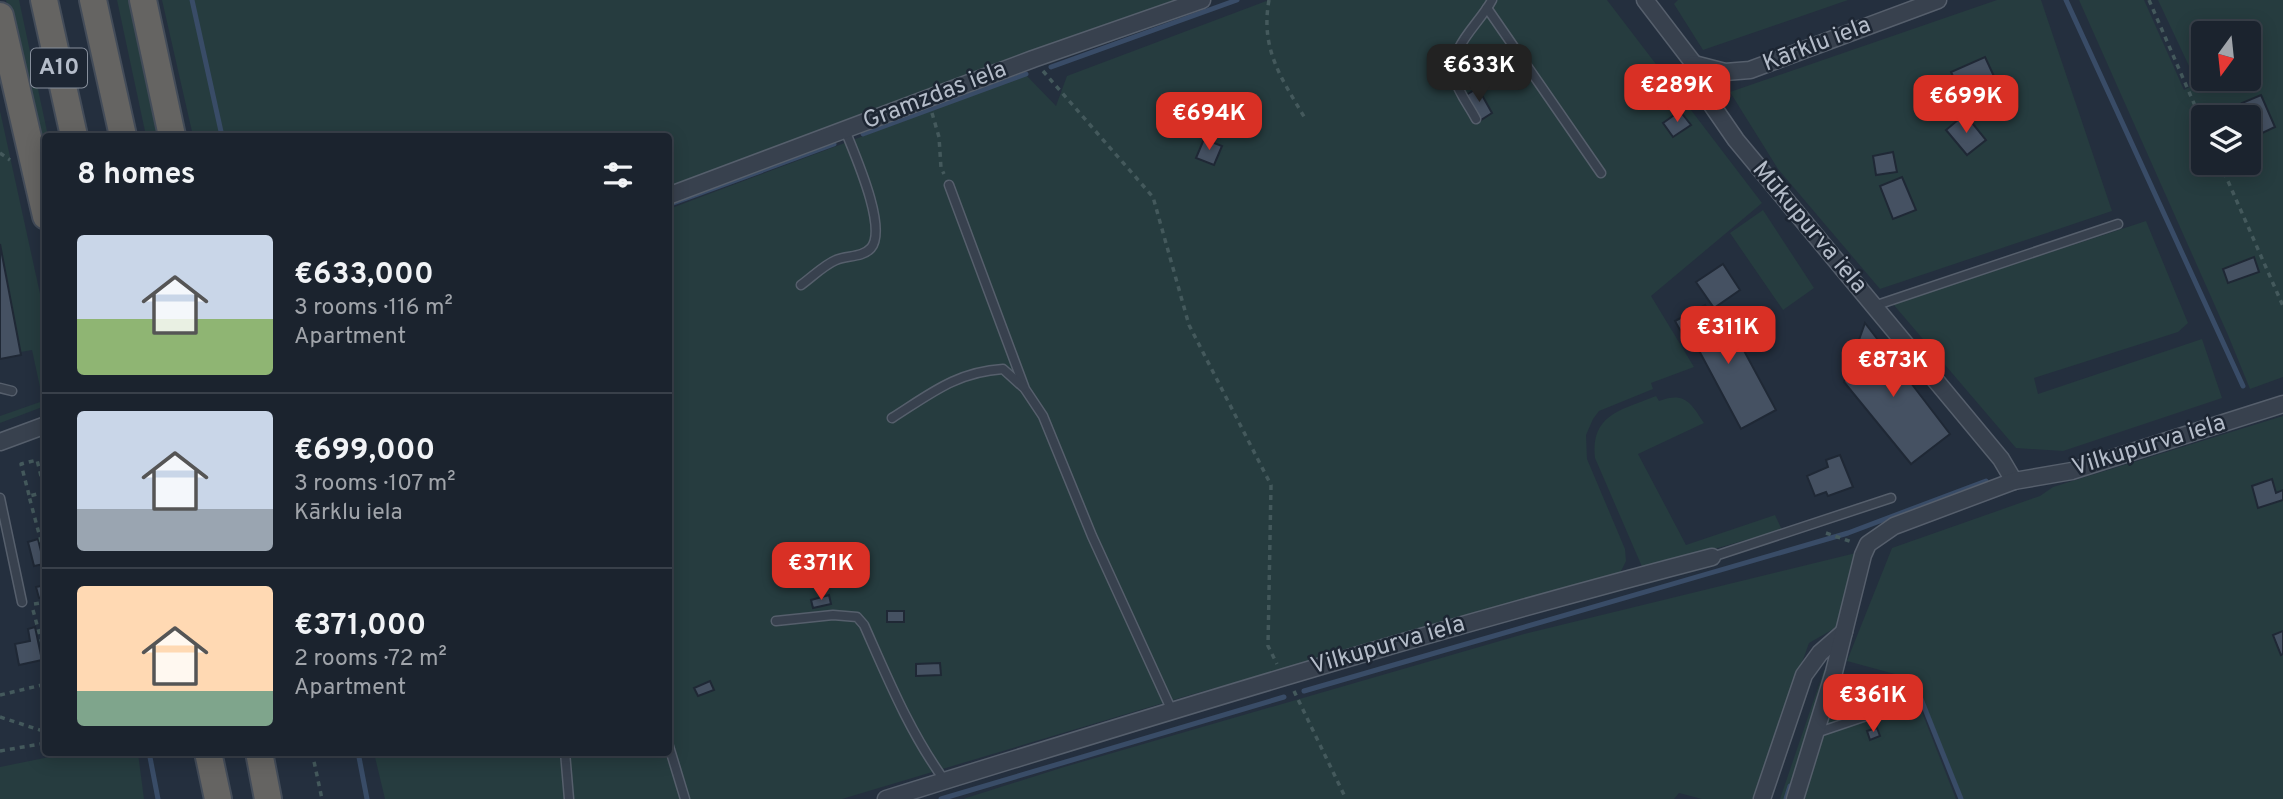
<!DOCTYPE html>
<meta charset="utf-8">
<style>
body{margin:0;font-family:Overpass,sans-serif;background:#282f3a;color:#f1f3f6;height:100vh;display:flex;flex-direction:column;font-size:26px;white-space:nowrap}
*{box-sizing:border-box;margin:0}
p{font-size:23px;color:#a0a4aa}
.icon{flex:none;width:38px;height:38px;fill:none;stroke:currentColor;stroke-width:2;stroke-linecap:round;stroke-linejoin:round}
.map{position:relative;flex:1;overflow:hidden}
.sheet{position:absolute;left:42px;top:133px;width:630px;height:623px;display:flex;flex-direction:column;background:#1b232e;border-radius:7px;box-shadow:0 4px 18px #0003,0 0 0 2px #39404a}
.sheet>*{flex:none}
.needle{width:46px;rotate:195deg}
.controls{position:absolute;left:2191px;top:21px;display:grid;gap:14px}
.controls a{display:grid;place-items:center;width:70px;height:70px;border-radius:7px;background:#1b232e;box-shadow:0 4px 18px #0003,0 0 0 2px #39404a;font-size:35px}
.price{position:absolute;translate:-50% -60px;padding:0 16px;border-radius:14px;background:#d93025;color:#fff;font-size:23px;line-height:46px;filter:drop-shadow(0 2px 4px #0008)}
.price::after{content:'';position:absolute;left:50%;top:42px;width:21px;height:16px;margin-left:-10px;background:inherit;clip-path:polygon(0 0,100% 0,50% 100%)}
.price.on{background:#222;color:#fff}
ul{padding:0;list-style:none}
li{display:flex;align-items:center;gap:21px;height:175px;padding:0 35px}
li+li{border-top:2px solid #39404a}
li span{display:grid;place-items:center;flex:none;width:196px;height:140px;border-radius:7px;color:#555}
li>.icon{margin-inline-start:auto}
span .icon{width:84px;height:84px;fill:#fffc;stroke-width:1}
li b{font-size:30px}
h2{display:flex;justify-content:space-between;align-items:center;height:84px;padding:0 35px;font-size:30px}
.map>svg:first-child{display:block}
</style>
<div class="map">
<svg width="2283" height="799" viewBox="0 0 2283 799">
<rect width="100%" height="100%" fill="#242f3e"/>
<g fill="#263c3f" fill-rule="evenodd">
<path d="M6,0H19L48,136H46L45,177Z"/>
<path d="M117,0H134L164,136H146Z"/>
<path d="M162,0H1175L669,187L668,136H193Z"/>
<path d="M1269,0H1607L1762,203L1651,296L1694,367L1651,383L1653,389L1599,411L1593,419L1586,435L1587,459L1625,549L1626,561L1619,575L1190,695L842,799H385L374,753L668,752L669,209L1026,75L1056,106L1067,76Z"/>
<path d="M1678,0H1848L1703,50L1674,4Z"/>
<path d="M1997,0H2041L2112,211L1880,289L1778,169L1730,92Z"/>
<path d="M2079,0H2144L2184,90L2197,83L2158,0H2283V377L2250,389L2228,335ZM2203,33H2249V79H2203ZM2203,117H2249V163H2203Z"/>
<path d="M0,111L46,321L45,406L0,423V416L43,401L32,350L21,352L0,244Z"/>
<path d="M1763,210L1814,288L1783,310L1730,233Z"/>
<path d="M2146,221L2188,323L2178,332L2034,378L2038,394L2202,339L2222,398L2063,451L2016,448L1893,304Z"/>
<path d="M1656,396L1659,401C1685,391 1691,403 1704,423L1638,454L1686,545L1775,515L1782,530L1643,569L1595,458C1590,414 1622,410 1656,396Z"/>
<path d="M2283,416V799H1961L1913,679L1847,661L1892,548L2040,496L2053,487Z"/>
<path d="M1860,552L1837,627L1809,643L1753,799H1702L1679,793L1674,799H963L1064,767L1524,634Z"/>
<path d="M1824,670L1916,697L1956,799H1780Z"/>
<path d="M69,753H138L144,799H0V767Z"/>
</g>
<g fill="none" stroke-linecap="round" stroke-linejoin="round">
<g stroke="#394c67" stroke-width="5">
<path d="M192,0L222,136"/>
<path d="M2066,0L2243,386"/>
<path d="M1051,67L1237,0"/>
<path d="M863,134L1026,74"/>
<path d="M668,205L834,144"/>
<path d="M1913,679L1961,799"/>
<path d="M1304,691L1848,533L1986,481"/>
<path d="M149,752L158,799"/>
<path d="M358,752L367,799"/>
<path d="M941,799L1284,697"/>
<path d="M1786,799L1790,786"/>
</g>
</g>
<g fill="#455162" stroke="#1f2835" stroke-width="2">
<path d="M1985,57L1998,85L1964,100L1951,72Z"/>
<path d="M1478,88L1492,113L1481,120L1466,95Z"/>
<path d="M2261,95L2275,127L2256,136L2242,103Z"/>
<path d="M1680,111L1691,125L1673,137L1663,123Z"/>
<path d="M1965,114L1986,140L1967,155L1946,130Z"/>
<path d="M1204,139L1222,146L1214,165L1196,158Z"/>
<path d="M1893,152L1897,172L1876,175L1873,156Z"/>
<path d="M1902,177L1916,210L1893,219L1880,186Z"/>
<path d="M0,244L21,355L0,359Z"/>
<path d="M2254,257L2259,272L2228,283L2223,269Z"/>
<path d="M1723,264L1740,290L1714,308L1696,282Z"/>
<path d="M1705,305L1717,327L1728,321L1776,410L1741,429L1695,343L1689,346L1675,321Z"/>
<path d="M1865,323L1950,434L1911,464L1844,382Z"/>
<path d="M1840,455L1853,487L1828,496L1826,492L1815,496L1807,476L1828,467L1826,460Z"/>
<path d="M2272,479L2276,493L2283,490V500L2258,508L2252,486Z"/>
<path d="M38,539L44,564L34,566L28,542Z"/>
<path d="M46,585V597L39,598L36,587Z"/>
<path d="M829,595L831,604L813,608L811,600Z"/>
<rect x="887" y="611" width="17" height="11"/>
<path d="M35,627L42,660L19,665L15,644L30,641L28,629Z"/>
<path d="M2283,631V654L2281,655L2273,635Z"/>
<path d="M940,663L941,675L916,676V664Z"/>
<path d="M710,681L714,690L698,696L694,688Z"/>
<path d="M1877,728L1880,736L1870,740L1867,731Z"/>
</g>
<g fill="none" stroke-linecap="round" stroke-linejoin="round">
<defs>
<g id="service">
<path d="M1487,8L1601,173"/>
<path d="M1476,119C1470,107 1458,92 1455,79C1447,47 1479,25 1492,0"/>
<path d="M949,185L1025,389L1043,416L1092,536L1172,711"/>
<path d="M801,285C812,277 824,265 836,260C847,255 862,258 871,248C888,228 854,153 845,130"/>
<path d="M1874,306L2118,224"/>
<path d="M0,388L12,391"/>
<path d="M892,418C930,394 956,372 1003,369L1023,387"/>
<path d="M0,498L22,602"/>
<path d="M1712,557L1891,498"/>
<path d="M776,621L833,615L857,617L864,625C888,679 910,733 945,781"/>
<path d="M1816,733L1881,711"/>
<path d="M668,743L685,799"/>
<path d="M565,752L569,799"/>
</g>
<g id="minor">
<path d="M1645,0L1694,64V79L1736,140L2001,459L2014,481"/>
<path d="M1694,64L1725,72L1750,70L1938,0"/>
<path d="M668,196L1033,59L1202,0"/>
<path d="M0,442L46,425"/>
<path d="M886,799C1160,714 1434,629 1712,557"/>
<path d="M1762,799L1804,675L1820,653L1844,632"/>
<path d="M1795,799L1834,672L1863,555L1868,544L1894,526L2014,481L2072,471L2283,404"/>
</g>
<g id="trunk">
<path d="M44,0L74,136"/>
<path d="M93,0L123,136"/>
<path d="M143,0L172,136"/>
<path d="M0,16L46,216"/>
<path d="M208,752L218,799"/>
<path d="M259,752L268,799"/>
</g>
</defs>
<use href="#service" stroke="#565f6c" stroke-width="11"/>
<use href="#minor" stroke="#565f6c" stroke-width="19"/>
<use href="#trunk" stroke="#434c59" stroke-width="30"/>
<g stroke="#44595c" stroke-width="3.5" stroke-dasharray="5 5" stroke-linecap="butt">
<path d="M1269,0C1260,50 1282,79 1306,120"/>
<path d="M2149,0L2203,124"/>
<path d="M1043,71L1153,197L1189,325L1271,485L1268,646L1277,664"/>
<path d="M932,113L939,137L941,168L944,174"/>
<path d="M0,153L10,160"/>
<path d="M2220,163L2283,306"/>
<path d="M46,492L29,496L46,560"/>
<path d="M29,495L21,464L37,460L45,492"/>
<path d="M1826,533L1852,542"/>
<path d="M34,604L46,602"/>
<path d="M33,610L46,658"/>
<path d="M1294,691L1346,799"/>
<path d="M0,695L46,684"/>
<path d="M0,717L46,732"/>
<path d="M0,751L46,743"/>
<path d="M312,752L322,799"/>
</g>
<use href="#service" stroke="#38414e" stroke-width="8"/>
<use href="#minor" stroke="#38414e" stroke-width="16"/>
<use href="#trunk" stroke="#656462" stroke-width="26"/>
</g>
<g text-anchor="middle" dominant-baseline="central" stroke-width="5" stroke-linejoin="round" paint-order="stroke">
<rect fill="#1d2633" stroke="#878f9c" stroke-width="2" x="31" y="48.5" width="56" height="39" rx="5"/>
<g font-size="23" font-weight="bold" fill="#b4bcc9">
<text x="59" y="68">A10</text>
</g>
<g font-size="24" fill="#b4bcc9" stroke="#1d2633">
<text transform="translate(1817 45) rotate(-21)">Kārklu iela</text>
<text transform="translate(935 96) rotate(-21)">Gramzdas iela</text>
<text transform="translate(1809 228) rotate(50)">Mūkupurva iela</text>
<text transform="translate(2149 446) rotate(-17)">Vilkupurva iela</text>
<text transform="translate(1388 646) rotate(-16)">Vilkupurva iela</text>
</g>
</g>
</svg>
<div class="controls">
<a><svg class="needle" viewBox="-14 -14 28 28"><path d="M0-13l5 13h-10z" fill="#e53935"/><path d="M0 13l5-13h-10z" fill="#a0a4aa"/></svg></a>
<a><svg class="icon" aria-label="layers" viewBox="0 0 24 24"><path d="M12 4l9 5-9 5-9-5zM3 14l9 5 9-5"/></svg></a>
</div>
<b class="price on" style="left:1479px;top:104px">€633K</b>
<b class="price" style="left:1677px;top:124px">€289K</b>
<b class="price" style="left:1966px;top:135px">€699K</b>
<b class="price" style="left:1209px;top:152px">€694K</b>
<b class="price" style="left:1728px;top:366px">€311K</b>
<b class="price" style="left:1893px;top:399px">€873K</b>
<b class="price" style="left:821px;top:602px">€371K</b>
<b class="price" style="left:1873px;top:734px">€361K</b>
<section class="sheet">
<h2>8 homes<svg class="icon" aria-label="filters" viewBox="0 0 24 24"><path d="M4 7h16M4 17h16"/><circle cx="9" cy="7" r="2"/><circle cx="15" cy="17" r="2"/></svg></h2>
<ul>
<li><span style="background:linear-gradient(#c9d6e8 60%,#8fb573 0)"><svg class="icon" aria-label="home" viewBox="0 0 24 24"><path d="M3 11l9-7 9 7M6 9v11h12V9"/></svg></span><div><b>€633,000</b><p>3 rooms · 116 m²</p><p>Apartment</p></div></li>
<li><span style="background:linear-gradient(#c9d6e8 70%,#9aa5b1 0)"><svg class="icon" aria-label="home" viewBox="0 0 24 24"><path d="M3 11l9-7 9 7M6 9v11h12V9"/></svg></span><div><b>€699,000</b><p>3 rooms · 107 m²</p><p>Kārklu iela</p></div></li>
<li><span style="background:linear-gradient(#ffd9b3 75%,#7fa58c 0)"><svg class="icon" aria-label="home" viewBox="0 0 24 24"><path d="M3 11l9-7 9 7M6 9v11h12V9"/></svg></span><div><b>€371,000</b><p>2 rooms · 72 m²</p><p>Apartment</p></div></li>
</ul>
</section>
</div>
